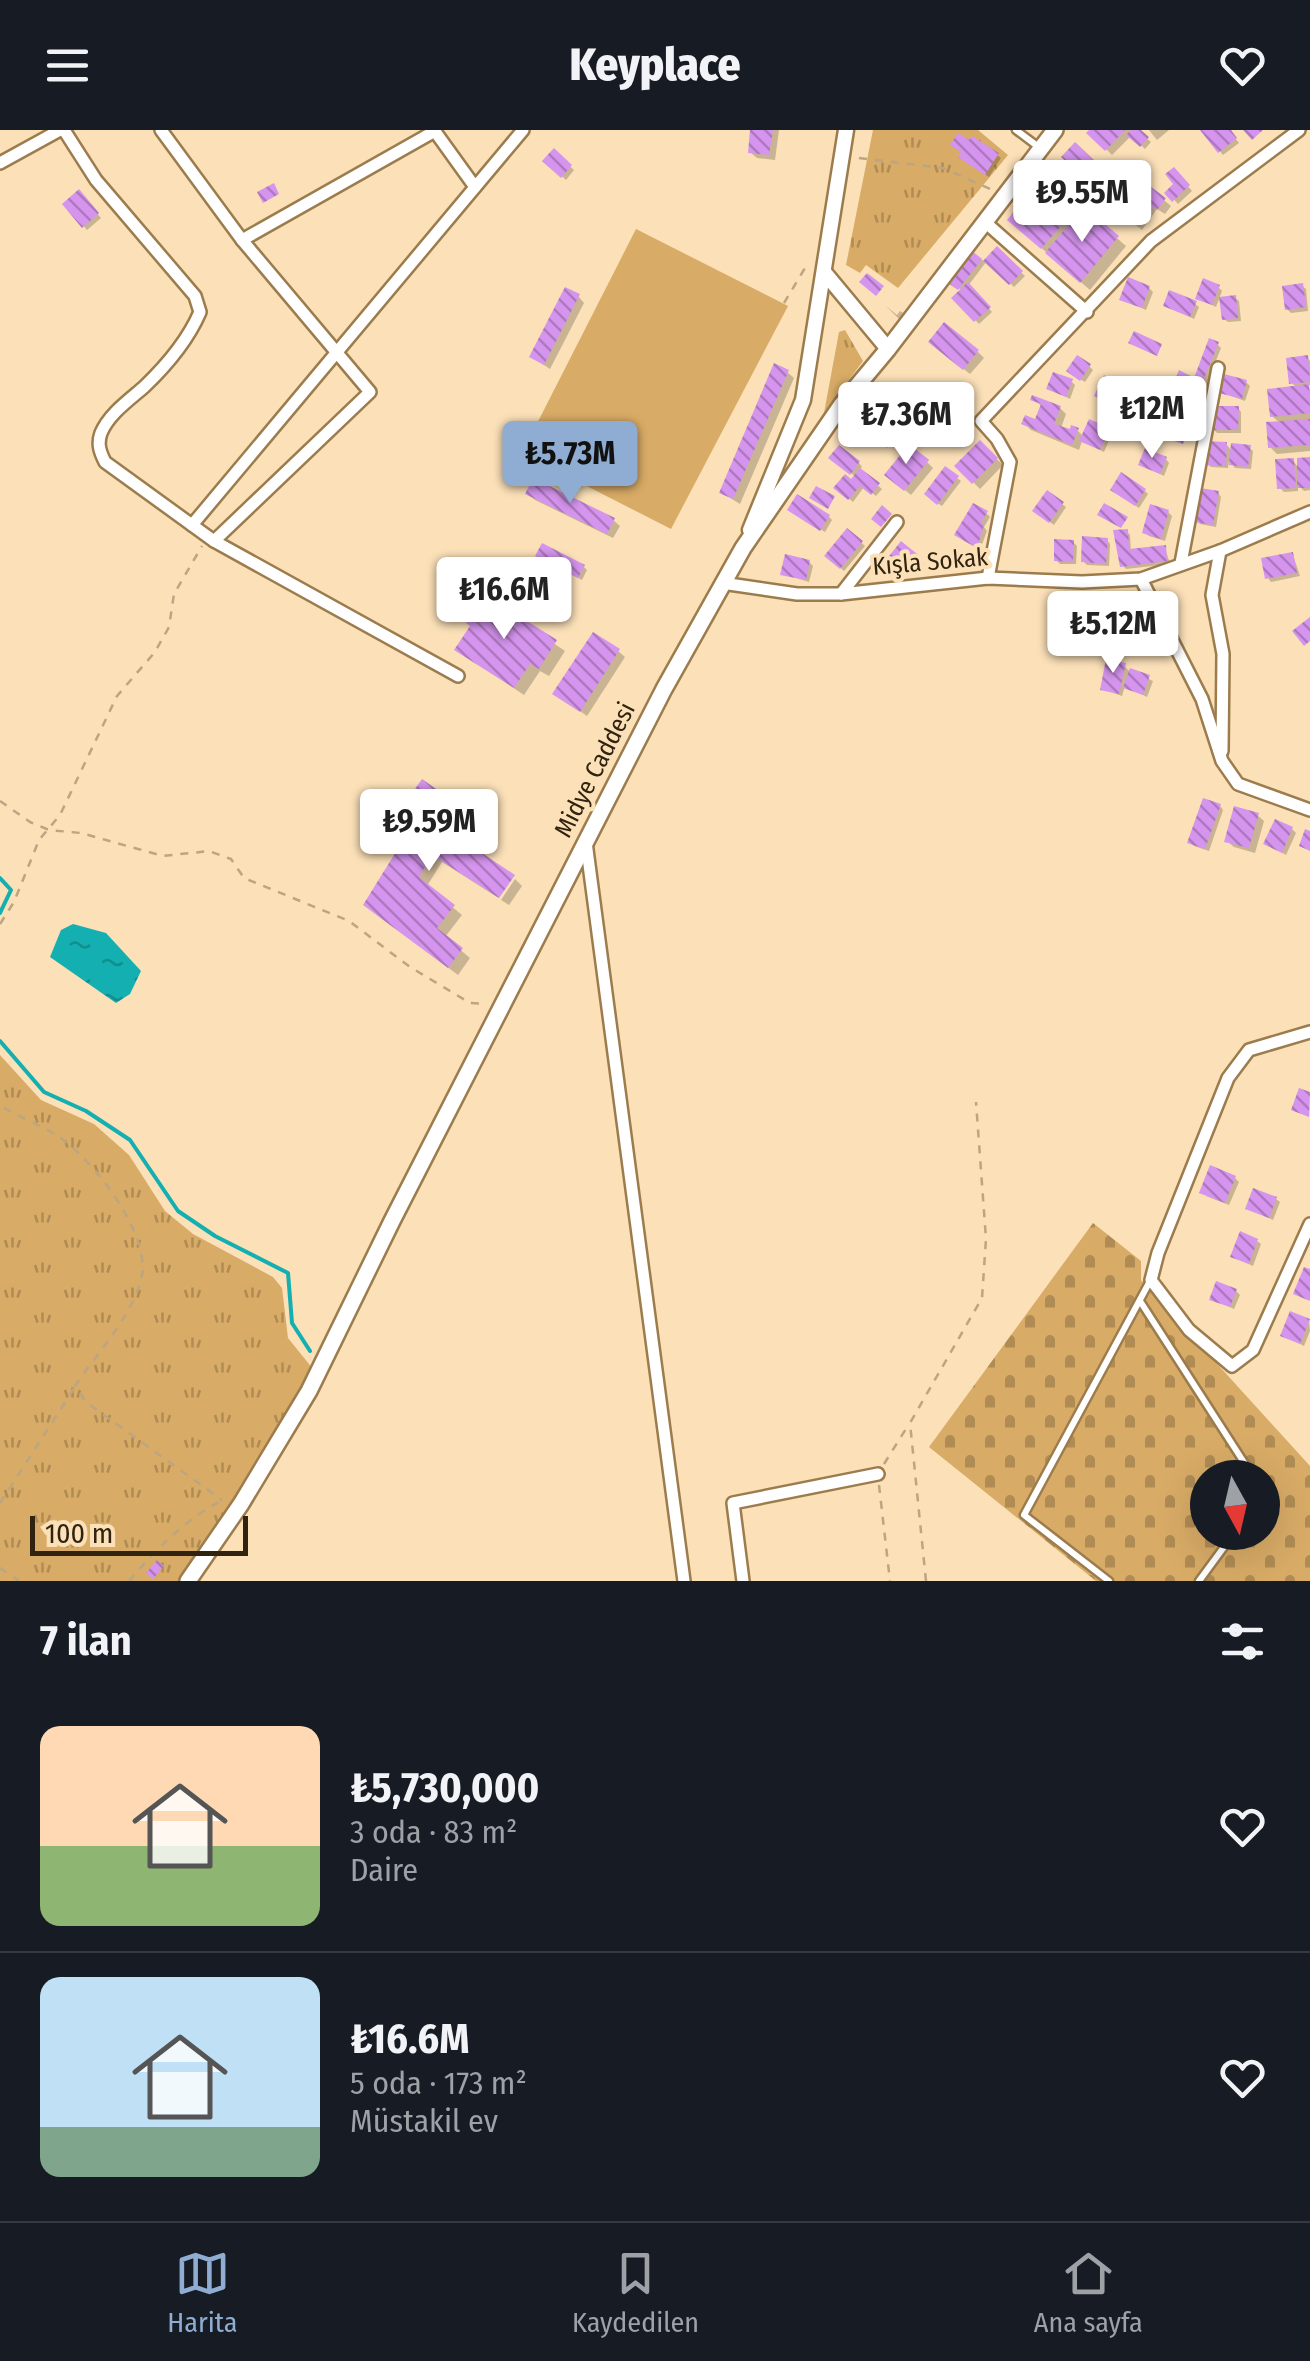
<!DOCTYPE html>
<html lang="tr">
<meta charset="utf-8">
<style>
body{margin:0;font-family:"Fira Sans Condensed",sans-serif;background:#20242c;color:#f1f3f6;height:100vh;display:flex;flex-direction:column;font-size:38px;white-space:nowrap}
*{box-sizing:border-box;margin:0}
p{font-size:32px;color:#9ea1a6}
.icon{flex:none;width:55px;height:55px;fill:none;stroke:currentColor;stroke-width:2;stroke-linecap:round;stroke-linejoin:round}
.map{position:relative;height:1451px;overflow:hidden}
.panel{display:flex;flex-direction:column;background:#171b24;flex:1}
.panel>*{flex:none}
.needle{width:65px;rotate:172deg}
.buttons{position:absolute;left:1190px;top:1330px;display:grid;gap:20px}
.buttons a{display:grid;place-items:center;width:90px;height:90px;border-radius:50%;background:#171b24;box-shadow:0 10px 40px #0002;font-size:50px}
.scale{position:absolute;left:30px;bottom:25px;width:218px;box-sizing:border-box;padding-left:10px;border:5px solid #302310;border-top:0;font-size:28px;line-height:35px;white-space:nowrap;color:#302310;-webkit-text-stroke:8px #fbe0b8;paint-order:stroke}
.price{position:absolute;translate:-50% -85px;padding:0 22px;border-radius:10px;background:#fff;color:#222;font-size:32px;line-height:65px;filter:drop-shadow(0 2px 5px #0008)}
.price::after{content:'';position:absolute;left:50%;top:60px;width:30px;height:22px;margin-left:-15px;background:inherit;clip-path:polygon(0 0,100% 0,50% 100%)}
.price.current{background:#8fadd3;color:#111}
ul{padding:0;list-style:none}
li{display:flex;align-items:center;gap:30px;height:250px;padding:0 40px}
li+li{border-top:2px solid #363941}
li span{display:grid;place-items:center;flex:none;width:280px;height:200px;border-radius:20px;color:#555}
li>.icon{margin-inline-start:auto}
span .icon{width:120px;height:120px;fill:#fffc;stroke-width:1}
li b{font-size:42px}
h2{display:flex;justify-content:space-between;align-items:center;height:120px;padding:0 40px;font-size:42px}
header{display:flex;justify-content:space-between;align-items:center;height:130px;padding:0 40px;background:#171b24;font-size:45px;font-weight:800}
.tab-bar{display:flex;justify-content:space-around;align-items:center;height:140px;border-top:2px solid #363941;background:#171b24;font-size:28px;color:#9ea1a6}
.tab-bar a{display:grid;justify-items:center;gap:5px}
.tab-bar .current{color:#8fadd3}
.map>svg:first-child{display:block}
</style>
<header><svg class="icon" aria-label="menu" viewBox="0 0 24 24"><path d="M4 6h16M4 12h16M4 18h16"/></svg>Keyplace<svg class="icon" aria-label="heart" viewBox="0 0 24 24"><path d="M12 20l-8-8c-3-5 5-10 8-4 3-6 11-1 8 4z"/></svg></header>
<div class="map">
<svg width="1310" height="1451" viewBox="0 0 1310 1451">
<defs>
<pattern id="grass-tufts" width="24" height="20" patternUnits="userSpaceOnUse" patternTransform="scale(2.5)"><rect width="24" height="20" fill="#d8ab66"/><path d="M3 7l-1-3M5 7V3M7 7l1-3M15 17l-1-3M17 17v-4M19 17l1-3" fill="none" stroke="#b08b53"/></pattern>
<pattern id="cemetery-stones" width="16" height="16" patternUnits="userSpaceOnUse" patternTransform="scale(2.5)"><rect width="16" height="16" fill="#d8ab66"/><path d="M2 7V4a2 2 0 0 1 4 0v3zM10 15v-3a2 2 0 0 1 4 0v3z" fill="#b08b53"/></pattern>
<pattern id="water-ripples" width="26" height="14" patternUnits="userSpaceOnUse" patternTransform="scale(2.5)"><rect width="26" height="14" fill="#13afb1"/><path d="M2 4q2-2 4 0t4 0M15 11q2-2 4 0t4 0" fill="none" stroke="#128e8f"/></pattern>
<pattern id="building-back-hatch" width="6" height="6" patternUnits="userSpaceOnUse" patternTransform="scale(2.5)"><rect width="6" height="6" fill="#d594ed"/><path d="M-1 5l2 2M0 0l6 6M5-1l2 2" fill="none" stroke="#ad78bf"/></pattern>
</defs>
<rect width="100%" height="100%" fill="#fbe0b8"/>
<g fill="url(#grass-tufts)">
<path d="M873,0H978L1008,25L898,158L866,135L860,143L846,135Z"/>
<path d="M845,200L863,231L824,283L839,202Z"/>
<path d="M0,925L41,970L94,994L129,1025L165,1081L193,1104L273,1147L282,1158L288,1208L313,1239L259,1335L181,1451H0Z"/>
</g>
<path fill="url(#cemetery-stones)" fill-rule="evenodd" d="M1093,1093L1141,1131V1150L1310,1336V1451H1096L929,1317ZM1208,1348H1262V1402H1208Z"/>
<path fill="#d8ab66" d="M636,99L788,176L671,399L522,323Z"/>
<path fill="url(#water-ripples)" d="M73,794L106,803L141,841L130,864L116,873L50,827L61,800Z"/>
<g fill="#0003">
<path d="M753,0H779L775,30L757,28L750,22Z"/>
<path d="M1093,0H1137L1151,12L1145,19L1131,6L1112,25L1090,3Z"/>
<path d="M1149,0H1169L1157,10Z"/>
<path d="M1203,0H1229L1239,13L1223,25Z"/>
<path d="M1075,16L1099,38L1089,50L1064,27Z"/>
<path d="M554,22L574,40L566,50L546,31Z"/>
<path d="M964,22L997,25L1001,28L989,47L965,31Z"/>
<path d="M1174,40L1192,61L1178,74L1168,63L1176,54Z"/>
<path d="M1046,47L1126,116L1090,160L1016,96Z"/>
<path d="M1148,57L1171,76L1165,84L1157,79L1142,100L1115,78L1131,80Z"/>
<path d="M79,63L101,88L87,100L65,74Z"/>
<path d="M997,120L1025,146L1014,157L987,131Z"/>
<path d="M973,125L986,132L968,156L992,182L979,194L955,168L962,161L952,152Z"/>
<path d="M1302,156L1306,159L1308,181L1291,183L1287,179Z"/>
<path d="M1218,157L1222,161L1216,177L1198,168Z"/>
<path d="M1149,158L1153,162L1146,180L1122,169Z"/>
<path d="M578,166L584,173L550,239L532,227Z"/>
<path d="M1235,168L1239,171L1241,191L1228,192L1224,189Z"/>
<path d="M1195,174L1199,177L1194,189L1166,175Z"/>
<path d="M886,176L897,185L900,181L905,184L900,190Z"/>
<path d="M1217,214L1221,218L1207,253L1181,282L1172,277L1168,274L1195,251Z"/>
<path d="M937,218L978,222L984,228L970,244Z"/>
<path d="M1307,228L1310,231V255L1306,256L1310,259V321L1277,324L1270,317L1280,293L1272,286L1297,258L1292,253Z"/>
<path d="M1089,236L1093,240L1085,252L1073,245Z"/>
<path d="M787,242L794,248L740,374L722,363Z"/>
<path d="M1072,252L1075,255L1070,269L1049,258Z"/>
<path d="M1246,252L1250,256L1245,271L1218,261Z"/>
<path d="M1120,256L1124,259L1115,276L1100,269Z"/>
<path d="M1033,269L1060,278L1066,284L1061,298L1077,300L1084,307L1108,300L1112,304L1104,322L1082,311L1079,320L1031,300L1024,293L1037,292L1043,277Z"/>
<path d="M1238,278L1241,282V303H1217L1213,299Z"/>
<path d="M891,301L895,305L887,318L873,309Z"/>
<path d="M980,313L1003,335L980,359L957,336Z"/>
<path d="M1226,314L1233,322L1249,318L1253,321L1251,339L1235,338L1229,331L1228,338L1211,337L1207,334Z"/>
<path d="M839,318L859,333L862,337L859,340L882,359L876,366L864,357L853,372L836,358L851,352L856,347L835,331Z"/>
<path d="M1166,329L1169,333L1164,346L1141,335Z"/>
<path d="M1310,330V360L1304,361L1298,355V361L1284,362L1280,358L1293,331L1299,338Z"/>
<path d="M927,332L933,338L911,365L894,351Z"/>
<path d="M957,348L961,351L942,376L930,368Z"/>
<path d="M1145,361L1148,364L1139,378L1117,363Z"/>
<path d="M1218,363L1221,367L1216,397L1200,394L1197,391Z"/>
<path d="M528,364L613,390L620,396L613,408L535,370Z"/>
<path d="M1062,374L1066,377L1054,395L1039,384Z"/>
<path d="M1168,382L1172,386L1165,411L1149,406L1145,403Z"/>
<path d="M794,383L829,387L832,390L825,402Z"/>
<path d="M986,383L990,387L984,397L987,401L980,420L961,409Z"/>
<path d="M848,401L865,416L844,441L827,426Z"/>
<path d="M1127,402L1130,405L1131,422L1165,418L1170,434L1126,439L1122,435Z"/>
<path d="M1107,410L1110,414L1109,436L1087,435L1083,431Z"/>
<path d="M1073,412L1077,416L1076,434H1060L1056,430Z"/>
<path d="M901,415L924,434L922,436L919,434L912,443L893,433Z"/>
<path d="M1293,425L1300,446L1271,452L1268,448Z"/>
<path d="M542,429L584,437L587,440L582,450Z"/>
<path d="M809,432L813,436L809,452L783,444Z"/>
<path d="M485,467L565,521L549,546L540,541L524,565L457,520Z"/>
<path d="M618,521L625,527L587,586L556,564Z"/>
<path d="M1124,535L1128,540L1153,551L1147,567L1125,556L1122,566L1102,559Z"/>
<path d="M450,671L459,680L452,691L469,706L463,714L511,746L497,767L442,732L427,756L462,785L445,807L470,828L458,845L375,783L409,706L394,693Z"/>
<path d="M1220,676L1223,680L1209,721L1194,716L1190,712Z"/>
<path d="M1257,685L1264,691L1255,723L1234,717L1227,711Z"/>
<path d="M1292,699L1296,703L1286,725L1266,714Z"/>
<path d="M515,749L522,756L509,775L501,770Z"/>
<path d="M1235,1048L1239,1052L1229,1075L1206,1066Z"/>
<path d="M1276,1069L1280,1072L1273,1090L1248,1079Z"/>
<path d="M1257,1111L1261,1114L1253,1136L1233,1127Z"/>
<path d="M1236,1161L1240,1165L1234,1179L1212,1169Z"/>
<path d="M1309,1191L1310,1201L1304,1216L1283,1205Z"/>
</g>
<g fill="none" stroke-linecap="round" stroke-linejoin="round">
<g stroke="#13afb1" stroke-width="4">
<path d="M0,748L11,760L0,783"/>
<path d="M0,911L44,962L86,981L130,1010L178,1081L215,1106L288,1143L292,1193L310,1221"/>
</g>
</g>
<g fill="url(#building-back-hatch)">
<path d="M750,0H773L769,25L748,23Z"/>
<path d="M1089,0H1125L1105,21L1086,3Z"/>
<path d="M1131,0H1141L1149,7L1140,17L1126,5Z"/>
<path d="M1200,0H1231L1237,8L1218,23Z"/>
<path d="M1243,0H1263L1252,10Z"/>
<path d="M958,3L969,10L972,6L999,23L985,45L958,27L961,22L950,15Z"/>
<path d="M1075,12L1097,33L1084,48L1061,27Z"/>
<path d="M554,18L572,35L561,48L542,31Z"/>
<path d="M1110,32L1123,48L1114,56L1101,40Z"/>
<path d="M1174,37L1190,55L1172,72L1164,63L1173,54L1165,44Z"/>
<path d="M1046,43L1081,73L1041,119L1007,90Z"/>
<path d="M274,53L279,64L263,73L257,62Z"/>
<path d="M1147,54L1166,68L1157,80L1150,75L1134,95L1105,72L1111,61L1130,77Z"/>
<path d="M79,59L99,83L82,98L62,74Z"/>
<path d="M1084,76L1119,106L1080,153L1045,123Z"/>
<path d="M997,116L1023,141L1009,155L983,131Z"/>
<path d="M972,121L982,129L958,160L948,153Z"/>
<path d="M867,143L884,156L876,166L859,152Z"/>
<path d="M1128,147L1150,156L1142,178L1119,170Z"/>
<path d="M1203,148L1220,155L1212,175L1195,169Z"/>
<path d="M968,152L991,177L974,192L951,168Z"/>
<path d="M1303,153L1306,177L1285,180L1282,156Z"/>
<path d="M565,157L580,164L544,235L529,227Z"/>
<path d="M1169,160L1197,171L1190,187L1163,176Z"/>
<path d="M1236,165L1238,188L1222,190L1219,167Z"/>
<path d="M944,192L979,220L963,240L928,212Z"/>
<path d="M1134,201L1162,214L1157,226L1128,213Z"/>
<path d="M1209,208L1219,212L1203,251L1177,279L1165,274L1179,240L1194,248Z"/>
<path d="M1077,225L1091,234L1080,251L1066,241Z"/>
<path d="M1308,225L1310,252L1289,254L1286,228Z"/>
<path d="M774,233L789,240L733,369L719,363Z"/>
<path d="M1053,242L1073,249L1066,267L1046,259Z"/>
<path d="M1220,243L1247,250L1242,269L1215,262Z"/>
<path d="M1104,245L1122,254L1111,274L1094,266Z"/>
<path d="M1309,254L1310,283L1270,287L1267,259Z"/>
<path d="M1032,265L1061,276L1054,294L1070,299L1071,295L1079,298L1072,315L1021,294L1025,285L1035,289L1041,274L1030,270Z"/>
<path d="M1211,276H1239L1238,300H1211Z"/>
<path d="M876,289L893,299L882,316L866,306Z"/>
<path d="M1089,289L1110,298L1100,320L1079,311Z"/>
<path d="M1310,289V315L1268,318L1266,292Z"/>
<path d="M1169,297L1187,303L1183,314L1165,308Z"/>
<path d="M980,310L998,328L972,354L954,336Z"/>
<path d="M1206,311L1227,312L1226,336L1204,335Z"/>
<path d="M1231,313L1251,315L1248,337L1229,335Z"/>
<path d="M909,314L929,330L904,361L884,345Z"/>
<path d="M839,315L860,331L850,345L828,328Z"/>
<path d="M1145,318L1167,327L1160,344L1138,335Z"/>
<path d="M1310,327V358H1297V328Z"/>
<path d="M1294,328L1296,358L1277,359L1275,329Z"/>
<path d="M945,336L959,346L937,375L924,364Z"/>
<path d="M860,338L880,353L871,365L860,356L848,370L833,358L845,344L851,349Z"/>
<path d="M1121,342L1146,359L1135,376L1110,360Z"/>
<path d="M533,348L615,388L607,404L525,364Z"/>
<path d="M816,356L835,366L828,379L809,368Z"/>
<path d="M1200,358L1219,361L1213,395L1194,392Z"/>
<path d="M1047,360L1064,372L1049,393L1032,381Z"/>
<path d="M797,364L830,385L820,401L787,380Z"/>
<path d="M973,373L988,381L981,392L984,395L977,418L954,405Z"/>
<path d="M1104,373L1128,387L1121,398L1097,385Z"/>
<path d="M1150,374L1169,380L1161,409L1142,403Z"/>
<path d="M882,375L892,384L881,397L871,389Z"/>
<path d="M847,398L863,411L840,439L824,426Z"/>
<path d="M1128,399L1129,419L1166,415L1167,431L1120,437L1113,400Z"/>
<path d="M1082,406L1108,408L1106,434L1081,432Z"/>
<path d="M1054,409L1074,410L1073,432L1054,431Z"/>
<path d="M901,411L922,428L907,441L886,430Z"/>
<path d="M542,413L585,435L578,448L535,426Z"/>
<path d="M1293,422L1297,443L1265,449L1261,428Z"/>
<path d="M785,424L810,430L806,450L780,445Z"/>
<path d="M484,464L557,510L539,539L530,534L514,558L454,520L470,496L466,493Z"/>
<path d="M1310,487V511L1304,516L1292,501Z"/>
<path d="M593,502L620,519L580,582L552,564Z"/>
<path d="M1106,529L1126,533L1119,564L1100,560Z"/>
<path d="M1130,538L1150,545L1143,565L1123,558Z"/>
<path d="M422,649L452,670L443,682L462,696L455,705L515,745L499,768L432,725L419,747L455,775L437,798L463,818L448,838L363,775L407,704L391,693Z"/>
<path d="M1203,668L1221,674L1205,719L1187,713Z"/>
<path d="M1234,676L1259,683L1249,718L1224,712Z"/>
<path d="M1275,689L1293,697L1282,723L1263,714Z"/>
<path d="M1305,699L1310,701V721L1299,716Z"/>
<path d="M1299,958L1310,962L1309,987L1291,980Z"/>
<path d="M1210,1035L1236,1046L1225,1073L1199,1063Z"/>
<path d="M1253,1058L1277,1067L1269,1088L1245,1079Z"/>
<path d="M1240,1101L1258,1109L1249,1134L1230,1127Z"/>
<path d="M1304,1137L1310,1139V1171L1293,1164Z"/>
<path d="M1216,1151L1237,1159L1230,1177L1209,1170Z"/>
<path d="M1290,1181L1310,1189L1300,1214L1280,1206Z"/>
<path d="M157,1430L164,1436L153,1449L146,1443Z"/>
</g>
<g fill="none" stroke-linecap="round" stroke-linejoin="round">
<defs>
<g id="service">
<path d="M1016,0L1040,18"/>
<path d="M1140,1171L1254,1348"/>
<path d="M1109,1451L1024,1385L1150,1151"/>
<path d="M1199,1451L1235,1402"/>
</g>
<g id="minor">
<path d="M64,0L96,50L195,166L200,182C188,210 166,236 144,257C129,270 109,284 101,303C97,314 100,322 105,332L214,411L458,546"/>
<path d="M161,0L242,110L370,262L214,411"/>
<path d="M434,0L475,57"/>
<path d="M0,33L60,0"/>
<path d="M985,92L1087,182"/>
<path d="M242,110L435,1"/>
<path d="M192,395L523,0"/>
<path d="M1220,421L1212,465L1223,524L1222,621"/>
<path d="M1181,433L1218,238"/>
<path d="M988,448L1010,332L997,309L981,291L1151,111L1299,0"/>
<path d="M1141,449L1202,569L1222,631L1238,654L1310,680"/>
<path d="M722,453L797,464H841L988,448L1082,452L1141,449L1220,421L1310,382"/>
<path d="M841,464L897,392"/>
<path d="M586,712L684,1451"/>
<path d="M1310,902L1249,920L1228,948L1158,1123L1151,1150L1189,1200L1232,1236L1253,1220L1310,1094"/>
<path d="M743,1451L733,1373L878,1344"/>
</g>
<g id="tertiary">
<path d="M824,142L888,219"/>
<path d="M750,400L803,270L846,0"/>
</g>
<path id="secondary" d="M188,1451L241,1374L309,1261L392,1091L664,559L743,418L842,274L888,219L1055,0"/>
</defs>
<use href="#service" stroke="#9c7c4d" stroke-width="11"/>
<use href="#minor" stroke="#9c7c4d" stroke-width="16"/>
<use href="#tertiary" stroke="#9c7c4d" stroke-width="19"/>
<use href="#secondary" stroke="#9c7c4d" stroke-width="20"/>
<g stroke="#bba583" stroke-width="2.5" stroke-dasharray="8 8" stroke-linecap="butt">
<path d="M859,28L943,38L990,59"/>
<path d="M784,173L805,138L808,139"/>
<path d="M0,671L30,692L49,700L81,703L163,726L209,721L231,729L244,748L349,791L410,837L470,873L487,874"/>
<path d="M0,794L14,772L39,710L60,685L117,566L155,522L169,497L174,464L202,416"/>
<path d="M4,978C24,989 48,998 66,1012C98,1037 153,1108 141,1150C130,1189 97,1223 75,1256L86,1272L222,1370"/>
<path d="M884,1334L909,1294"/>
<path d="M879,1355L890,1451"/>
<path d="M0,1373L75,1257"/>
<path d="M0,1438L19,1451"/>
<path d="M129,1451C155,1421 185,1389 221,1371"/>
<path d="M926,1451L910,1293L982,1168L986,1109L976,972"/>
</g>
<use href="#service" stroke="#fff" stroke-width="6"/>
<use href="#minor" stroke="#fff" stroke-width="11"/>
<use href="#tertiary" stroke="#fff" stroke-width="14"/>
<use href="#secondary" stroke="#fff" stroke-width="15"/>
</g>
<g text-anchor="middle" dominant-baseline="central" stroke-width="8" stroke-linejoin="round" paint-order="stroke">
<g font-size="25" fill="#302310" stroke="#fbe0b8">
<text transform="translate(930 432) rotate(-5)">Kışla Sokak</text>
<text transform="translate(595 640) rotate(-63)">Midye Caddesi</text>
</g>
</g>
</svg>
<div class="buttons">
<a><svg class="needle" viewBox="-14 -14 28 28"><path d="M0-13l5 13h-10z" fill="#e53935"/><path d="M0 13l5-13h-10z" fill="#9ea1a6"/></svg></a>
</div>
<div class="scale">100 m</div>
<b class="price" style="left:1082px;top:115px">₺9.55M</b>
<b class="price" style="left:1152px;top:331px">₺12M</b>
<b class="price" style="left:906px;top:337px">₺7.36M</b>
<b class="price current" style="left:570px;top:376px">₺5.73M</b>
<b class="price" style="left:504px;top:512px">₺16.6M</b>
<b class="price" style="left:1113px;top:546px">₺5.12M</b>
<b class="price" style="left:429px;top:744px">₺9.59M</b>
</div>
<section class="panel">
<h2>7 ilan<svg class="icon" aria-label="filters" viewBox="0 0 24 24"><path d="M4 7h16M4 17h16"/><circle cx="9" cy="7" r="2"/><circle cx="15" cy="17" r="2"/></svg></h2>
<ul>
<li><span style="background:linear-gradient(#ffd9b3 60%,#8fb573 0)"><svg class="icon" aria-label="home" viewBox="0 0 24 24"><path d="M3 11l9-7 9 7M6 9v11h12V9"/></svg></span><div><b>₺5,730,000</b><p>3 oda · 83 m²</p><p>Daire</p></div><svg class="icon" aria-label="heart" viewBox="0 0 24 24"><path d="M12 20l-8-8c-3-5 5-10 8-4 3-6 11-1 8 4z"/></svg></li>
<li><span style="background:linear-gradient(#bfe0f5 75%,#7fa58c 0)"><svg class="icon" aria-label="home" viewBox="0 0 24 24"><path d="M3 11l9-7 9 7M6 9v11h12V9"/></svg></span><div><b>₺16.6M</b><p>5 oda · 173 m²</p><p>Müstakil ev</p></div><svg class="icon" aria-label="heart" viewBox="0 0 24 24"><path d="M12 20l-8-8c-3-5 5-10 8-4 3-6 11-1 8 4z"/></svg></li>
</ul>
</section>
<nav class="tab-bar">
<a class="current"><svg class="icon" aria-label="map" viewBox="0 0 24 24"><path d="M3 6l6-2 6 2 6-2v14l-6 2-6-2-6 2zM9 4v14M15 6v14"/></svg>Harita</a>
<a><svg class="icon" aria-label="saved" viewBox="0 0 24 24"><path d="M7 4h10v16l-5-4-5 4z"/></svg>Kaydedilen</a>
<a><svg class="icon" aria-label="home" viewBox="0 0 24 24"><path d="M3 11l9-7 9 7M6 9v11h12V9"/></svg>Ana sayfa</a>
</nav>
